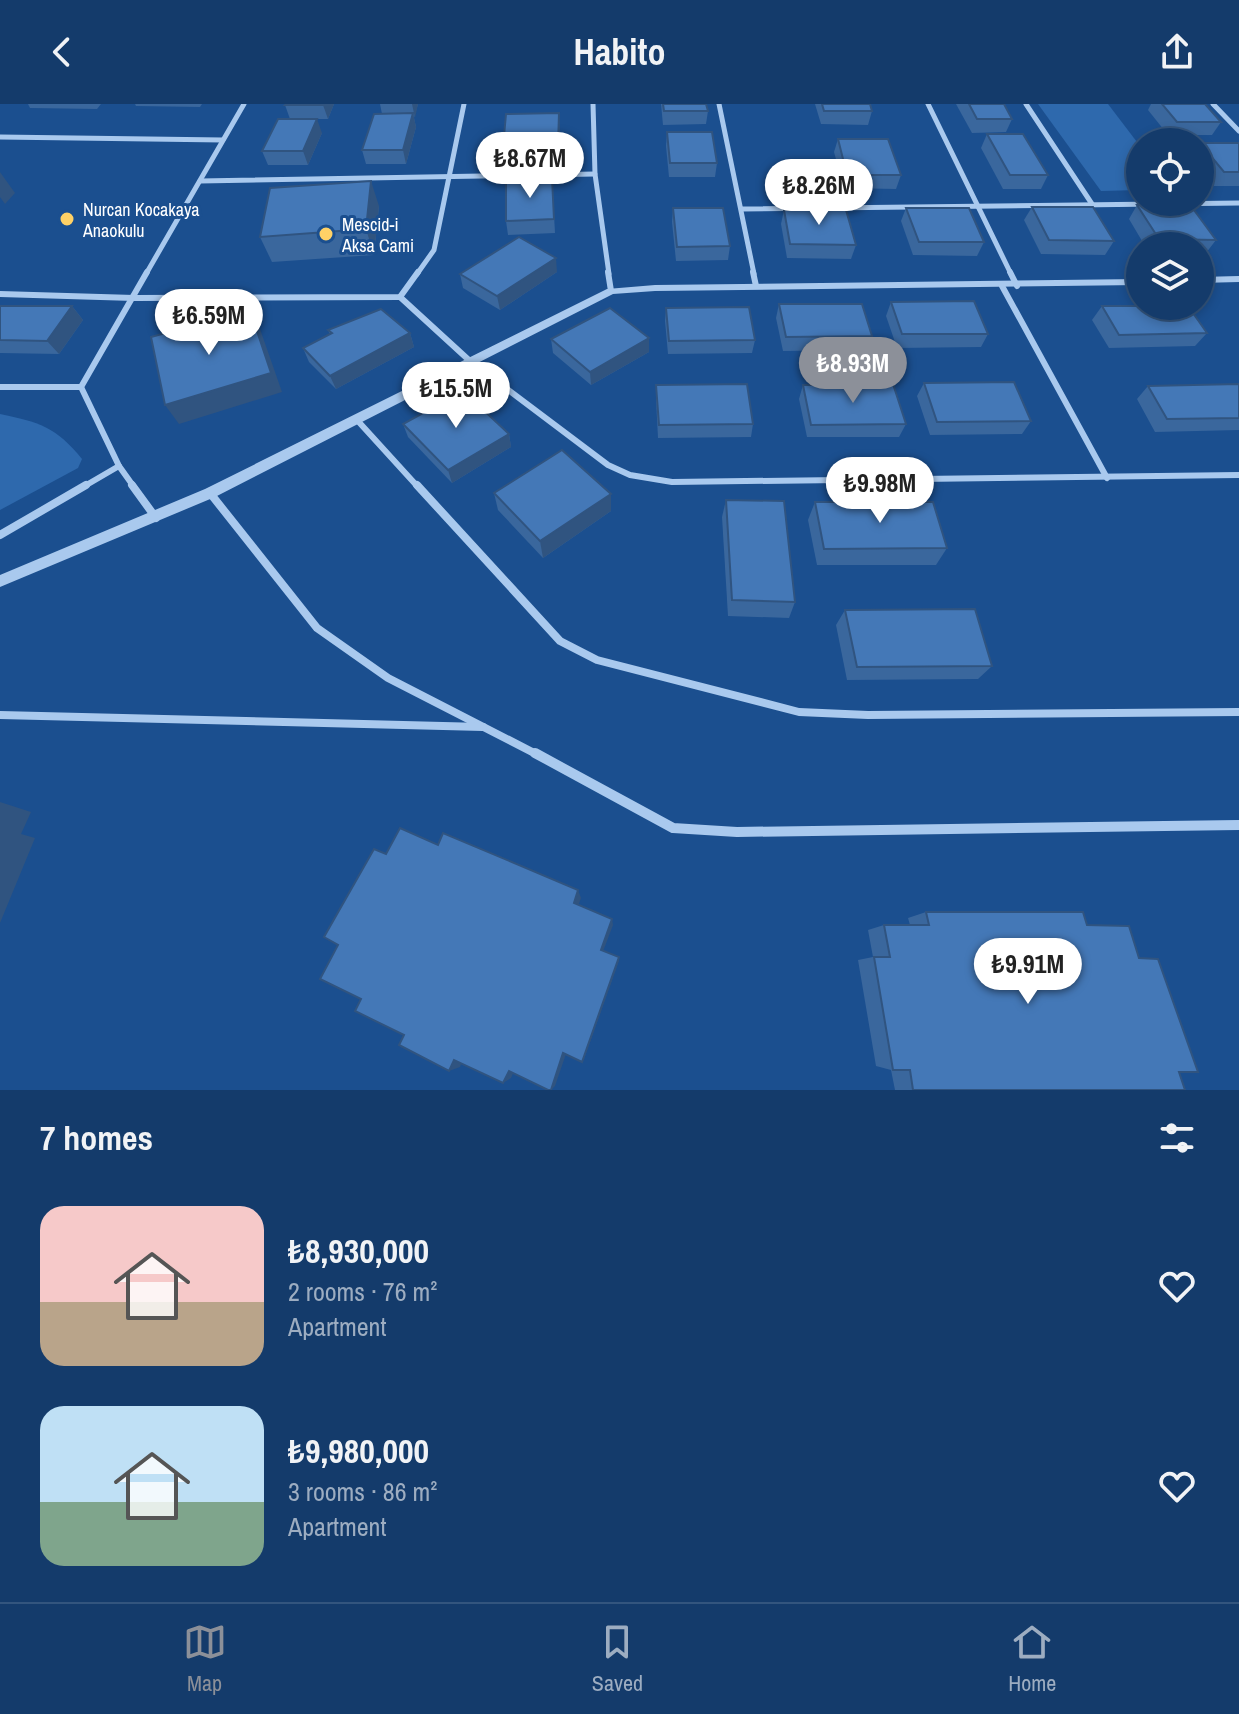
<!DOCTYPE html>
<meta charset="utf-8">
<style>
body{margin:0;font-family:"Archivo Narrow",sans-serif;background:#1d4271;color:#f1f3f6;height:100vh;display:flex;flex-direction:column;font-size:30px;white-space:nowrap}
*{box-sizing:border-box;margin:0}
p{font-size:26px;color:#9dadc1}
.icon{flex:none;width:44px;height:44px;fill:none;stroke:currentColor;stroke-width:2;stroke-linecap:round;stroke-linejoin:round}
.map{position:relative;height:986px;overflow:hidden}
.panel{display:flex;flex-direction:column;background:#143b6b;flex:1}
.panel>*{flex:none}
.tools{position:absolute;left:1126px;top:24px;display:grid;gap:16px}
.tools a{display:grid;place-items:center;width:88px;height:88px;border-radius:50%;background:#143b6b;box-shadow:0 4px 12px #0003,0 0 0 2px #33557e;font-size:40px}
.price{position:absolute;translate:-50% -68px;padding:0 18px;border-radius:28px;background:#fff;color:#222;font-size:26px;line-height:52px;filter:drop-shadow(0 2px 4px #0008)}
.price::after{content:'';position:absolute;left:50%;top:48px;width:24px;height:18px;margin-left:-12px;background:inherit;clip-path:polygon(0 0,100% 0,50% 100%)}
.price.on{background:#8c9099;color:#fff}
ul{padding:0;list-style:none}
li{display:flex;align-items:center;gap:24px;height:200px;padding:0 40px}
li span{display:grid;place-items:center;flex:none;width:224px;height:160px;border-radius:24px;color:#555}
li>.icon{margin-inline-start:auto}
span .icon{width:96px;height:96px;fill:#fffc;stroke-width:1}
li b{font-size:34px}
h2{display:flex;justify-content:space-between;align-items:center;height:96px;padding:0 40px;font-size:34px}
header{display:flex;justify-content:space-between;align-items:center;height:104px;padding:0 40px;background:#143b6b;font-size:36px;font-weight:700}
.dock{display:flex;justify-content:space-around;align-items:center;height:112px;border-top:2px solid #33557e;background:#143b6b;font-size:22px;color:#9dadc1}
.dock a{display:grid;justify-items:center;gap:4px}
.dock .on{color:#8c9099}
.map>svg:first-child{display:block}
</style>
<header><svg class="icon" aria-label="back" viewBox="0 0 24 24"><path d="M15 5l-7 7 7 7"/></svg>Habito<svg class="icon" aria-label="share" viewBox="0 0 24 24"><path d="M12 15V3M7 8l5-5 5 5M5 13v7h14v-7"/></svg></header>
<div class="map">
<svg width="1239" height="986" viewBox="0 0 1239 986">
<rect width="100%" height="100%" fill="#1b4f8f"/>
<g fill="#2e69ad">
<path d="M1038,0H1108L1140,42V86L1101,87Z"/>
<path d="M0,310C39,318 56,323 82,355L78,364L0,406Z"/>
</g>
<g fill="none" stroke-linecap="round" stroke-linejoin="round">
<g stroke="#a9c9ee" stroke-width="5">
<path d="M593,0L595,70L609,170"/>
<path d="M719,0L754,170"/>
<path d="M928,0L1011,170"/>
<path d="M1026,0L1092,100"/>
<path d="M1213,0L1239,27"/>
<path d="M0,33L223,36"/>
<path d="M200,77L595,70"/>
<path d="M742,105L1239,99"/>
<path d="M146,170L244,0"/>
<path d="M417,170L434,146L464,0"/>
</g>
<g stroke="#a9c9ee" stroke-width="6">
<path d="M608,168L611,187"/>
<path d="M753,168L756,182"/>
<path d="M1010,168L1017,182"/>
<path d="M1002,182L1107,374"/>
<path d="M0,190L134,194L400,193L418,168"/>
<path d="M400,193L471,258L608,361L630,371L672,378L1239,371"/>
<path d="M0,283H81L147,168"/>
<path d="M81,283L119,362L134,383"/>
<path d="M357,316L418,383"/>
<path d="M83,383L119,362"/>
</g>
<g stroke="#a9c9ee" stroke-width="8">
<path d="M132,381L156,414"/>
<path d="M417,381L560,537L597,556L799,608L868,611L1239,608"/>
<path d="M210,389L317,524L388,574L538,651"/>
<path d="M0,431L86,381"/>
<path d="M0,611L483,623"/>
</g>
<path stroke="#a9c9ee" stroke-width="10" d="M535,649L673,724L737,728L1239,721"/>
<g fill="#a9c9ee" fill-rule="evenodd">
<path d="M1239,172V178L1200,179V173Z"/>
<path d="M1140,175V181L655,187L613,190L215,393L0,483V471L205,385L607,185L655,181Z"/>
</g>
</g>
<g fill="#3a679d">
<path d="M28,0H101L97,5L30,4Z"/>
<path d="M135,0H202L200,3L136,2Z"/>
<path d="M286,0H334L328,15H290L285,1Z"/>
<path d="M380,0H418L414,14L416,23L406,60H366L362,46L382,10Z"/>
<path d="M661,0H706L708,7L706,20L663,21Z"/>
<path d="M815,0H870L872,7L868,21L821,20Z"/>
<path d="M956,0H1004L1012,15L1006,28L972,29Z"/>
<path d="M1151,0H1205L1221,18L1212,31H1168L1148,6Z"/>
<path d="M560,23L559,56H504L503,43Z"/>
<path d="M667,28L717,59L715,73H669L666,42Z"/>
<path d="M322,29L308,61H268L262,47Z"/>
<path d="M987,30L1048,71L1041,85H1003L981,44Z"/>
<path d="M838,35L901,71L896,85L844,84L834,48Z"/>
<path d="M1200,39H1239V82H1214L1200,65Z"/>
<path d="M552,74L555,129L508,131L506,117Z"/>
<path d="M1137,101L1216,136L1206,149H1200V142H1145L1129,115Z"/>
<path d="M379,102L374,151L272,158L260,133Z"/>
<path d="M1032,103L1114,137L1105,151L1041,150L1024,116Z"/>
<path d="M673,104L730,142L728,156L676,157L672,118Z"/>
<path d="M906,104L984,138L977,152L913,151L901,117Z"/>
<path d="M784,106L856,141L851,155L787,154L781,120Z"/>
<path d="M557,168L500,206L463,184L460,170Z"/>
<path d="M891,198L988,230L981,243L897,244L886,212Z"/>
<path d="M779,200L872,232L867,246L783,247L776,214Z"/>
<path d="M0,202H72L83,216L59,250L0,249Z"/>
<path d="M1102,202L1207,229L1195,242L1109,244L1092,216Z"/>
<path d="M666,204L755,236L752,249L668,250L665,217Z"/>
<path d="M328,226L410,229L414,243L336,285L309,258L303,244L330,230Z"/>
<path d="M649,234V248L591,281L553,249L551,235Z"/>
<path d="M924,279L1031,317L1022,330L930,331L917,292Z"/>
<path d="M1239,280V326L1155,328L1137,295L1148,282Z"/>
<path d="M656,281L753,320L751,333L658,334L656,295Z"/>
<path d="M803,281L906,320L899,333H807L799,295Z"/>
<path d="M403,320L509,330L511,343L452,379L408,333Z"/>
<path d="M494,389L611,390V407L543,454L498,406Z"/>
<path d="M726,396L795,498L789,514L728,512L722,413Z"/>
<path d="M815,398L947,444L936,461H817L808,416Z"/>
<path d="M845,506L992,562L978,575L847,576L836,521Z"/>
<path d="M926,808L1087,821L1179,968L1185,986H895L891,966L876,962L858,856L873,853L868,826L884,821H910L908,814Z"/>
</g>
<g fill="#305480">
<path d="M324,0H334L328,15L323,1Z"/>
<path d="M412,0H418L415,14Z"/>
<path d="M413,9L416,23L406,60L403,46Z"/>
<path d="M559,9L560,23L559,56L558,42Z"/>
<path d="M317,15L322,29L308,61L303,47Z"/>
<path d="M0,68L15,89L5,100L0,93Z"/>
<path d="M371,77L379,102L374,151L366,125Z"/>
<path d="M556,154L557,168L500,206L497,192Z"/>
<path d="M72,202L83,216L59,250L47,237Z"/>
<path d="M250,206L260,225L282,288L179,320L165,301Z"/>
<path d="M410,229L414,243L336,285L330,272Z"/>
<path d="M649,234V248L591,281L590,268Z"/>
<path d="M509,330L511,343L452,379L448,366Z"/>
<path d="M611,390V407L543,454L540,437Z"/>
<path d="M0,698L31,708L21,730L35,734L0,819Z"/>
<path d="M578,786L581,794L577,805L574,799Z"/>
<path d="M612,815L613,821L602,850L601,846Z"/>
<path d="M619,853V857L584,955L582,958Z"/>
<path d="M567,947L555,982L551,986L563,949Z"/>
<path d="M464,953L460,963L449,967L454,956Z"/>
<path d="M516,963L511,974L503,979L509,967Z"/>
</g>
<g fill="#4478b7" stroke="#305480" stroke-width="2">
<path d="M286,0H324L323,1H285Z"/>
<path d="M663,0H706L708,7H664Z"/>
<path d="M822,0H870L872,7H824Z"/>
<path d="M969,0H1004L1012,15H977Z"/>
<path d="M1162,0H1205L1221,18H1177Z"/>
<path d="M413,9L403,46H362L374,10Z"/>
<path d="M559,9L558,42L503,43L506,10Z"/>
<path d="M278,15H317L303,47H262Z"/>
<path d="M667,28H712L717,59H670Z"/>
<path d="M987,30H1023L1048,71H1010Z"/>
<path d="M838,35H888L901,71H847Z"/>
<path d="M1200,39H1239V68H1224Z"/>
<path d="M552,74L554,115L506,117V76Z"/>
<path d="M371,77L366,125L260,133L270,84Z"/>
<path d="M1137,101L1191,102L1216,136L1159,135Z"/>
<path d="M1032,103H1093L1114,137L1049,136Z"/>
<path d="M673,104H723L730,142L677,143Z"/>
<path d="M906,104H969L984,138H919Z"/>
<path d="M784,106H846L856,141L790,140Z"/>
<path d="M519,133L556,154L497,192L460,170Z"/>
<path d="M974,197L988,230H902L891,198Z"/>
<path d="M779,200H862L872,232L786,233Z"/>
<path d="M0,202H72L47,237L0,236Z"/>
<path d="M1102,202H1188L1207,229L1119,231Z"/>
<path d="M749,203L755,236L669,237L666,204Z"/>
<path d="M610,204L649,234L590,268L551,235Z"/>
<path d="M381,205L410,229L330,272L303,244L332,229L328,226Z"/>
<path d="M250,206L271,269L165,301L151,233Z"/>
<path d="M1014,278L1031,317L937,318L924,279Z"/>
<path d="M747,280L753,320L659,321L656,281Z"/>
<path d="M893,280L906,320L811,321L803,281Z"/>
<path d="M1239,280V314L1167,315L1148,282Z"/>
<path d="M463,287L509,330L448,366L403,320Z"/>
<path d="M562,346L611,390L540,437L494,389Z"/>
<path d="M726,396L784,397L795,498L732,496Z"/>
<path d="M815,398H933L947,444L824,445Z"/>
<path d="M975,505L992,562L857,563L845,506Z"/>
<path d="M400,724L438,741L443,729L578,786L574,799L612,815L601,846L619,853L582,958L563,949L551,986H548L509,967L503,979L454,956L449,967L399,941L404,931L355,907L361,895L320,875L338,841L324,833L374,745L386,750Z"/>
<path d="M926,808H1083L1087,821L1129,822L1139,854L1158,855L1198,968H1179L1185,986H913L910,966H893L874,853H890L884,821H929Z"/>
</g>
<g fill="#ffd166" stroke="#1b4f8f" stroke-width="3">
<circle cx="67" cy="115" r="8"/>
<circle cx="326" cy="130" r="8"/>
</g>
<g text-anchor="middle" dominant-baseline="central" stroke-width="6" stroke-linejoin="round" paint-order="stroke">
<g font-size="18" fill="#fff" stroke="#1b4f8f" text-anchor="start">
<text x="83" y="105">Nurcan Kocakaya<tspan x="83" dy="21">Anaokulu</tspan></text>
<text x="342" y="120">Mescid-i<tspan x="342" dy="21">Aksa Cami</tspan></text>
</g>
</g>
</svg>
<div class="tools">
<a><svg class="icon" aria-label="locate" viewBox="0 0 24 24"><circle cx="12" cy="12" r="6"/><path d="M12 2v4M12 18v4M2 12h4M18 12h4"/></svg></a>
<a><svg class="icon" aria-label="layers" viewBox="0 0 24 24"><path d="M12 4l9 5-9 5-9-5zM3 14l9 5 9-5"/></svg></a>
</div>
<b class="price" style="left:530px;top:96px">₺8.67M</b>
<b class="price" style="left:819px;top:123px">₺8.26M</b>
<b class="price" style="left:209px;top:253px">₺6.59M</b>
<b class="price on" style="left:853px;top:301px">₺8.93M</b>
<b class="price" style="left:456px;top:326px">₺15.5M</b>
<b class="price" style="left:880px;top:421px">₺9.98M</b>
<b class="price" style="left:1028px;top:902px">₺9.91M</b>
</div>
<section class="panel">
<h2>7 homes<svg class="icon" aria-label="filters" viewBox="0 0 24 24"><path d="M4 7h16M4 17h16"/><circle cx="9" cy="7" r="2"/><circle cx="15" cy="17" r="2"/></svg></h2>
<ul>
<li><span style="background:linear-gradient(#f6c9c9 60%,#b9a48a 0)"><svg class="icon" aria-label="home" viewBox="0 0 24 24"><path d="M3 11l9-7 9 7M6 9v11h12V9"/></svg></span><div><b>₺8,930,000</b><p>2 rooms · 76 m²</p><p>Apartment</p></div><svg class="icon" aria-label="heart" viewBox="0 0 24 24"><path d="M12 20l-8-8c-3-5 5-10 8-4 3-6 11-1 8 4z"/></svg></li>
<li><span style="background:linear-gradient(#bfe0f5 60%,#7fa58c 0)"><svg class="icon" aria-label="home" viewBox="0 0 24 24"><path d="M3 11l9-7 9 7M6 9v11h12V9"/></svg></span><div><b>₺9,980,000</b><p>3 rooms · 86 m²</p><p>Apartment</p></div><svg class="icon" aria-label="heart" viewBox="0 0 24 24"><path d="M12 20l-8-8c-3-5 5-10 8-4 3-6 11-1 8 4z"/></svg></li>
</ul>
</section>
<nav class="dock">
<a class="on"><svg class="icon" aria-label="map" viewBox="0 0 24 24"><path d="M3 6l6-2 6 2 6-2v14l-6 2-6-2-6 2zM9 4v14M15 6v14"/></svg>Map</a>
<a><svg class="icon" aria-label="saved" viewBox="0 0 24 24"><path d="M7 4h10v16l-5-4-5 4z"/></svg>Saved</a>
<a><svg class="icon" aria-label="home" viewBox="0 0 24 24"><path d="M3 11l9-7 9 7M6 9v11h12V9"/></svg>Home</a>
</nav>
